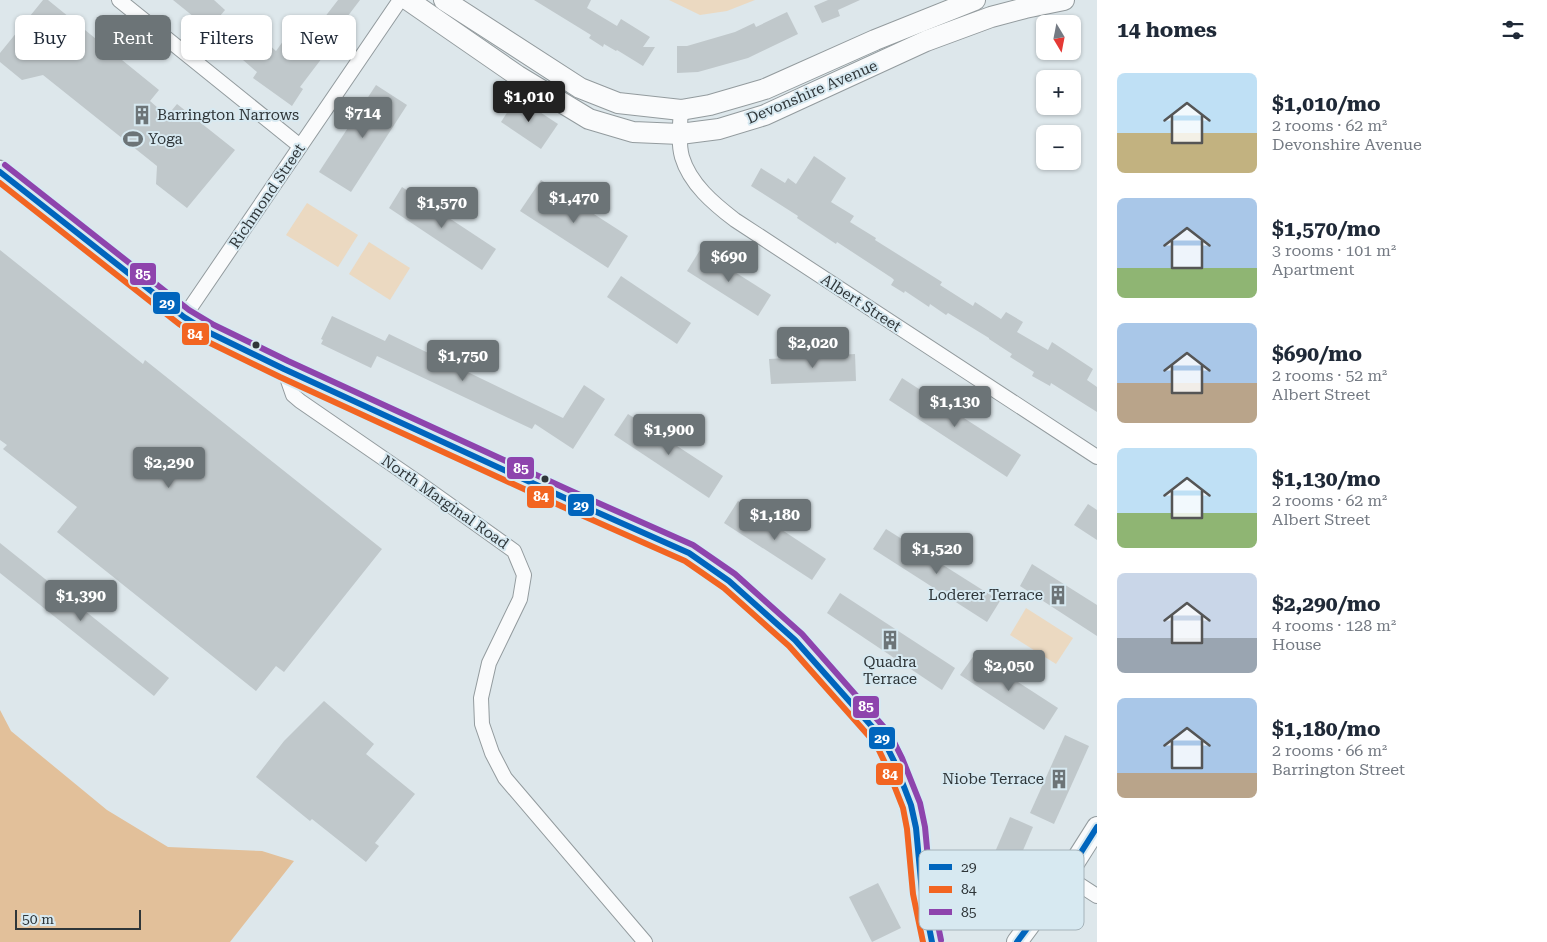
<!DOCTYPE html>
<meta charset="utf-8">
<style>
body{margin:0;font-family:"Roboto Serif",serif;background:#f2f2f3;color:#1f2937;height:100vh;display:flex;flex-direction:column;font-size:19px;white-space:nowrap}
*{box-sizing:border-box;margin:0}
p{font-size:16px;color:#747a83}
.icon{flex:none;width:28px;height:28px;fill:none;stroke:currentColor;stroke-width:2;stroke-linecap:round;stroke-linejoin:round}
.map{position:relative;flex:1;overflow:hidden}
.details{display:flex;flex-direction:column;background:#fff;width:450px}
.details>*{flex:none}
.top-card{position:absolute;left:15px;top:15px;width:475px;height:45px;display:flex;gap:10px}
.needle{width:32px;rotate:170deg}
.controls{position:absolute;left:1036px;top:15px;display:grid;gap:10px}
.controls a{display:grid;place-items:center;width:45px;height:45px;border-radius:8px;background:#fff;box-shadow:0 1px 4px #0004;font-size:25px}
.scale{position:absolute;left:15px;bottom:12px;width:126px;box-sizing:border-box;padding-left:5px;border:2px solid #2f3639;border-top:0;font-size:14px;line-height:18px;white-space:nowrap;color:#2f3639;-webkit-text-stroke:4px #d7e9f1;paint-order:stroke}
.price{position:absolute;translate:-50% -42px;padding:0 11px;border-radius:5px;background:#6c7477;color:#fff;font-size:16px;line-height:32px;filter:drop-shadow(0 1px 2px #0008)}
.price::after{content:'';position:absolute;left:50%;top:30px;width:15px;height:11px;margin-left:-8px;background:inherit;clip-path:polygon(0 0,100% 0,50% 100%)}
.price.current{background:#222;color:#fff}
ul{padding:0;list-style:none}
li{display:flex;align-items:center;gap:15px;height:125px;padding:0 20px}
li span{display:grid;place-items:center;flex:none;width:140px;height:100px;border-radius:8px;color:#555}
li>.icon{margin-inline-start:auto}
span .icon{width:60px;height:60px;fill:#fffc;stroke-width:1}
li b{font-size:21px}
h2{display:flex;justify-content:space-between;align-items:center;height:60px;padding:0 20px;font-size:21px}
.chip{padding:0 18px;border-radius:8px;background:#fff;box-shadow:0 1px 4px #0004;font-size:18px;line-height:45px}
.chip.current{background:#6c7477;color:#fff}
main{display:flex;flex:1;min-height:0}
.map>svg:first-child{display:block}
</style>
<main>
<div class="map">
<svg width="1097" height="942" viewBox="0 0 1097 942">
<rect width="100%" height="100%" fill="#dde7eb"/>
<g fill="#ebd9c1">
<path d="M669,0H755L727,11L700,15Z"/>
<path d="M307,203L358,235L338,267L286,235Z"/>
<path d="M369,242L410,268L390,300L349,274Z"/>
<path d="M1026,608L1073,638L1056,664L1010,635Z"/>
</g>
<path fill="#e2c09a" d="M0,710L11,731L107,810L168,847L262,851L294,861L230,942H0Z"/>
<g fill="#c0c8cb">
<path d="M43,0H48L159,90L150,101L167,116L177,104L235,150L187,208L156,184L157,166L43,75L22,80L0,62V53Z"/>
<path d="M173,0H214L225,10L209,29Z"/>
<path d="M338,0H360L341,25L343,27L336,36L338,37L300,87L303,89L292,106L253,78L257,72L228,47L247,25L276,51L286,37L295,44L301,36L307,40Z"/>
<path d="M534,0H591L587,8L617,26L621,19L650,37L643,47H655L643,66L617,50L616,51L604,44L603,47L589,38L591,35Z"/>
<path d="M828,0H860L838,10L840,16L822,23L814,6Z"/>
<path d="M787,12L798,34L748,58L698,72L677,73V46H687L735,32L754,23L756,27Z"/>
<path d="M376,85L407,105L351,192L319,172Z"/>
<path d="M517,97L558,124L541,149L501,122Z"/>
<path d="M814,156L846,178L831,202L854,216L850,222L876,238L875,240L942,282L940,285L973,306L975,302L1001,319L1006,312L1023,322L1017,332L1048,350L1052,342L1093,369L1087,380L1097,387V412L1051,383L1050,386L1032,376L1034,372L1010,357L1012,354L989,339V338L948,313L946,315L930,304L929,307L905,291L904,293L891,285L894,280L892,278L837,242L836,244L797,218L798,216L751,186L761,168L785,183L788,178L796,184Z"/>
<path d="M541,180L628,236L608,268L520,211Z"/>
<path d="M402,187L496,249L482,270L389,208Z"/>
<path d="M0,250L143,364L145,360L382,549L284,672L276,666L256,691L57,532L77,507L3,449L7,445L0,440Z"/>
<path d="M700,250L771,295L758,316L687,271Z"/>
<path d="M621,276L691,323L677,344L607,297Z"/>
<path d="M332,316L385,341L389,334L563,418L584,385L605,399L573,449L535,424L532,429L377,356L371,368L321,344L323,340L321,339Z"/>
<path d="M855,354L856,381L771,384L769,359Z"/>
<path d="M902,378L1021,455L1007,477L889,400Z"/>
<path d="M628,414L723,476L709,498L614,435Z"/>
<path d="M738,501L826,559L812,580L724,523Z"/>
<path d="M1088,504L1097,510V540L1074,525Z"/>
<path d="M886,529L1000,601L987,622L873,549Z"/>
<path d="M0,543L169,678L154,696L0,573Z"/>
<path d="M1032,564L1097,605V636L1020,586Z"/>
<path d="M840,593L955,668L942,690L827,613Z"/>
<path d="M975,654L1058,708L1044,730L960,675Z"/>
<path d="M324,701L374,744L366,754L415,794L375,843L379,846L366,862L312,819L310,821L256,777L284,741Z"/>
<path d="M1065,735L1089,746L1054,824L1030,813Z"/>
<path d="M1010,817L1033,827L1000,904L977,894Z"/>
<path d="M878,883L901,928L872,942L849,897Z"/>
</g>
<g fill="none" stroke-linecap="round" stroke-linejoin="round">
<defs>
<g id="street">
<path d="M119,0L300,146"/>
<path d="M681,110C680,125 678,143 682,157C690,184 714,204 735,220L1097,457"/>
<path d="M184,317L400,0"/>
<path d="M284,369L293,395L300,401L419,483L514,551L524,575L520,599L489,663L481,698L482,724L492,753L505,778L645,942"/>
<path d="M1066,876L1097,896"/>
</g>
<g id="secondary">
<path d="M408,0L518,76L589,119L633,132L680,134L719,129L765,115L926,41L991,17L1025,8L1064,0"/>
<path d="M444,0L580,88L618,103L681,110L710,105L765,89L875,40L975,0"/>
<path d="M1017,942L1066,876L1097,827"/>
</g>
<path id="primary" d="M0,172L184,317L210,333L284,369L565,498L689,553L729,581L795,640L883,739L894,761L911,805L916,828L922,892L932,942"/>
</defs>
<use href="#street" stroke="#939b9e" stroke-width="16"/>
<use href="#secondary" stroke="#939b9e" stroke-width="22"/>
<use href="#primary" stroke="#939b9e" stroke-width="25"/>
<use href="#street" stroke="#fafbfc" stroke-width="14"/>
<use href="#secondary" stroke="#fafbfc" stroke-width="20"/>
<use href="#primary" stroke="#fafbfc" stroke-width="22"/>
<defs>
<g id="bus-1">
<path d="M0,172L184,317L210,333L284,369L565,498L689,553L729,581L795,640L883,739L894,761L911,805L916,828L922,892L932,942"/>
<path d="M1017,942L1066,876L1097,827"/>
</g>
<path id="bus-2" d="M0,183L179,324L206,341L280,377L561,506L685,561L724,588L789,646L876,744L886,765L903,808L907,829L913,894L923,942"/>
<path id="bus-3" d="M5,165L189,310L214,325L288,361L569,490L693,545L735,574L802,634L890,734L902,758L920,803L925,827L931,891L941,940"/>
</defs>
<use href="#bus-1" stroke="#d7e9f1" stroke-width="10"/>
<use href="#bus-2" stroke="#d7e9f1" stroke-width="10"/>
<use href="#bus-3" stroke="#d7e9f1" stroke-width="10"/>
<use href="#bus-1" stroke="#0065bd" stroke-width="6"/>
<use href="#bus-2" stroke="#f26522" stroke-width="6"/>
<use href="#bus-3" stroke="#8e44ad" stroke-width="6"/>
</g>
<defs>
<symbol id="building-bare" viewBox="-9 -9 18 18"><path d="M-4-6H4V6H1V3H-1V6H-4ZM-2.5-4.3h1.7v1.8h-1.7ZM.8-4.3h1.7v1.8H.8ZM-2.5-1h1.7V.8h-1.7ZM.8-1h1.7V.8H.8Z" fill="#6c7477" stroke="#d7e9f1" stroke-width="2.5" paint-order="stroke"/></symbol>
<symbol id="stadium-bare" viewBox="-9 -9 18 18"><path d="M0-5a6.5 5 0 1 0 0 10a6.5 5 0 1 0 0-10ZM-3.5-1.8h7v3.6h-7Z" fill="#6c7477" stroke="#d7e9f1" stroke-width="2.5" paint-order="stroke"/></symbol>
</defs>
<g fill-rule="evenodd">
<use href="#building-bare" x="128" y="101" width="28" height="28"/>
<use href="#stadium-bare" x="119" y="125" width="28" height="28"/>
<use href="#building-bare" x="1044" y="581" width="28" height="28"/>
<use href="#building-bare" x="876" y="626" width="28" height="28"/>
<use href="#building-bare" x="1045" y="765" width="28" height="28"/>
</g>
<g fill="#2f3639" stroke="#d7e9f1" stroke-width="2">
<circle cx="256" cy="345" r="4.5"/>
<circle cx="545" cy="479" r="4.5"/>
</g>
<g text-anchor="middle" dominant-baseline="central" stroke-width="4" stroke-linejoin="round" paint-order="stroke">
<g font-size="15" fill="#2f3639" stroke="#d7e9f1">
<text transform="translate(812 92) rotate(-23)">Devonshire Avenue</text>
<text transform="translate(267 196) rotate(-56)">Richmond Street</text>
<text transform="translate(861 303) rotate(33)">Albert Street</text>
<text transform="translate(445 502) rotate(35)">North Marginal Road</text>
</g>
<g font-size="15" fill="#2f3639" stroke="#d7e9f1" text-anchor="start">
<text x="157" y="115">Barrington Narrows</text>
<text x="148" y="139">Yoga</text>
<text x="1043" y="595" text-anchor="end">Loderer Terrace</text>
<text x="890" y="662" text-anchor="middle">Quadra<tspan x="890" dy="17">Terrace</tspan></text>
<text x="1044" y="779" text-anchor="end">Niobe Terrace</text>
</g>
</g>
<rect x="919" y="850" width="165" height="80" rx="8" fill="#d7e9f1" stroke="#a5b3ba" stroke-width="1"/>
<rect x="929" y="864" width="23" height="6" fill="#0065bd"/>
<rect x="929" y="886" width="23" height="7" fill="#f26522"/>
<rect x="929" y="909" width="23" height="6" fill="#8e44ad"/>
<g font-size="14" fill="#2f3639">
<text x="961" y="872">29</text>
<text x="961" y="894">84</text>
<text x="961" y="917">85</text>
</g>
<g stroke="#d7e9f1" stroke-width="2">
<rect x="129" y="262" width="28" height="24" rx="5" fill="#8e44ad"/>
<rect x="152" y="291" width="29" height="24" rx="5" fill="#0065bd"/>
<rect x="181" y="322" width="29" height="24" rx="5" fill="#f26522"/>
<rect x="506" y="456" width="29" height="24" rx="5" fill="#8e44ad"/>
<rect x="526" y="485" width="29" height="24" rx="5" fill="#f26522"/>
<rect x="567" y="493" width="28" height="24" rx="5" fill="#0065bd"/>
<rect x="852" y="695" width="28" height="24" rx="5" fill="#8e44ad"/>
<rect x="868" y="726" width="28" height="24" rx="5" fill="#0065bd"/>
<rect x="875" y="762" width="29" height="24" rx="5" fill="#f26522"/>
</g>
<g font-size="14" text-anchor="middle" font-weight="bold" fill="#fff">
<text x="143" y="279">85</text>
<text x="167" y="308">29</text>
<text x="195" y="339">84</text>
<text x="521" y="473">85</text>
<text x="541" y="501">84</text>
<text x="581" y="510">29</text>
<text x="866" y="711">85</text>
<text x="882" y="743">29</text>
<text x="890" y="779">84</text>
</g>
</svg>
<div class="controls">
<a><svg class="needle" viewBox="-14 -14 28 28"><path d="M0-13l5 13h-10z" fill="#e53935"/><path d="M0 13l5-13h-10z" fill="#747a83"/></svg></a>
<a>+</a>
<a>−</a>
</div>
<div class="scale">50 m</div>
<b class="price current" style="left:529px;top:123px">$1,010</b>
<b class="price" style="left:363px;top:139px">$714</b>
<b class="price" style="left:574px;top:224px">$1,470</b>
<b class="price" style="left:442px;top:229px">$1,570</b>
<b class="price" style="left:729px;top:283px">$690</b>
<b class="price" style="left:813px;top:369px">$2,020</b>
<b class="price" style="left:463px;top:382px">$1,750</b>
<b class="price" style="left:955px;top:428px">$1,130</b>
<b class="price" style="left:669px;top:456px">$1,900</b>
<b class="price" style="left:169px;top:489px">$2,290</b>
<b class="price" style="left:775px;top:541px">$1,180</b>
<b class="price" style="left:937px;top:575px">$1,520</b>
<b class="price" style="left:81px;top:622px">$1,390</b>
<b class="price" style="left:1009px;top:692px">$2,050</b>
<div class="top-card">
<a class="chip">Buy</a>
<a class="chip current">Rent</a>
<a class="chip">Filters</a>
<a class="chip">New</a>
</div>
</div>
<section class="details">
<h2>14 homes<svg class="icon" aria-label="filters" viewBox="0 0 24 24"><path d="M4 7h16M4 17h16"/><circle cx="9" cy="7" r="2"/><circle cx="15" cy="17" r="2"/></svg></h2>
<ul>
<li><span style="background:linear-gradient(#bfe0f5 60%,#c2b280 0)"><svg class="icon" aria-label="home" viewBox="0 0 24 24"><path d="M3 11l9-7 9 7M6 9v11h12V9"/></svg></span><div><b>$1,010/mo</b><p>2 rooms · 62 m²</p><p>Devonshire Avenue</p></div></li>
<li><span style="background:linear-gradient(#a9c7e8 70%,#8fb573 0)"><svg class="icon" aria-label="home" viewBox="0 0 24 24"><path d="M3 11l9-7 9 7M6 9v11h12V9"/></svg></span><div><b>$1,570/mo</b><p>3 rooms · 101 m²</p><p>Apartment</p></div></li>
<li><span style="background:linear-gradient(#a9c7e8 60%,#b9a48a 0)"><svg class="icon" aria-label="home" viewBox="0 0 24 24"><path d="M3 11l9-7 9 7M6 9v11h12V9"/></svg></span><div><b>$690/mo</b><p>2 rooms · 52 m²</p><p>Albert Street</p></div></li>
<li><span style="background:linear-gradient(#bfe0f5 65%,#8fb573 0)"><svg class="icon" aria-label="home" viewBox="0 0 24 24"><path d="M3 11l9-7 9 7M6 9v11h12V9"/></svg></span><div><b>$1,130/mo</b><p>2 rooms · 62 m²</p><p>Albert Street</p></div></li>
<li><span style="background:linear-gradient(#c9d6e8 65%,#9aa5b1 0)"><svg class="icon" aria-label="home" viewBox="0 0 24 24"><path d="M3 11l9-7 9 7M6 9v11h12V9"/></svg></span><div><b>$2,290/mo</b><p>4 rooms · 128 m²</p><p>House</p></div></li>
<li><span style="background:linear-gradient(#a9c7e8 75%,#b9a48a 0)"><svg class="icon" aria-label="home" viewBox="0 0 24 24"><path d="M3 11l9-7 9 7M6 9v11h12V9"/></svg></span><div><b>$1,180/mo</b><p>2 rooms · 66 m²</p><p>Barrington Street</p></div></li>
</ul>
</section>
</main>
